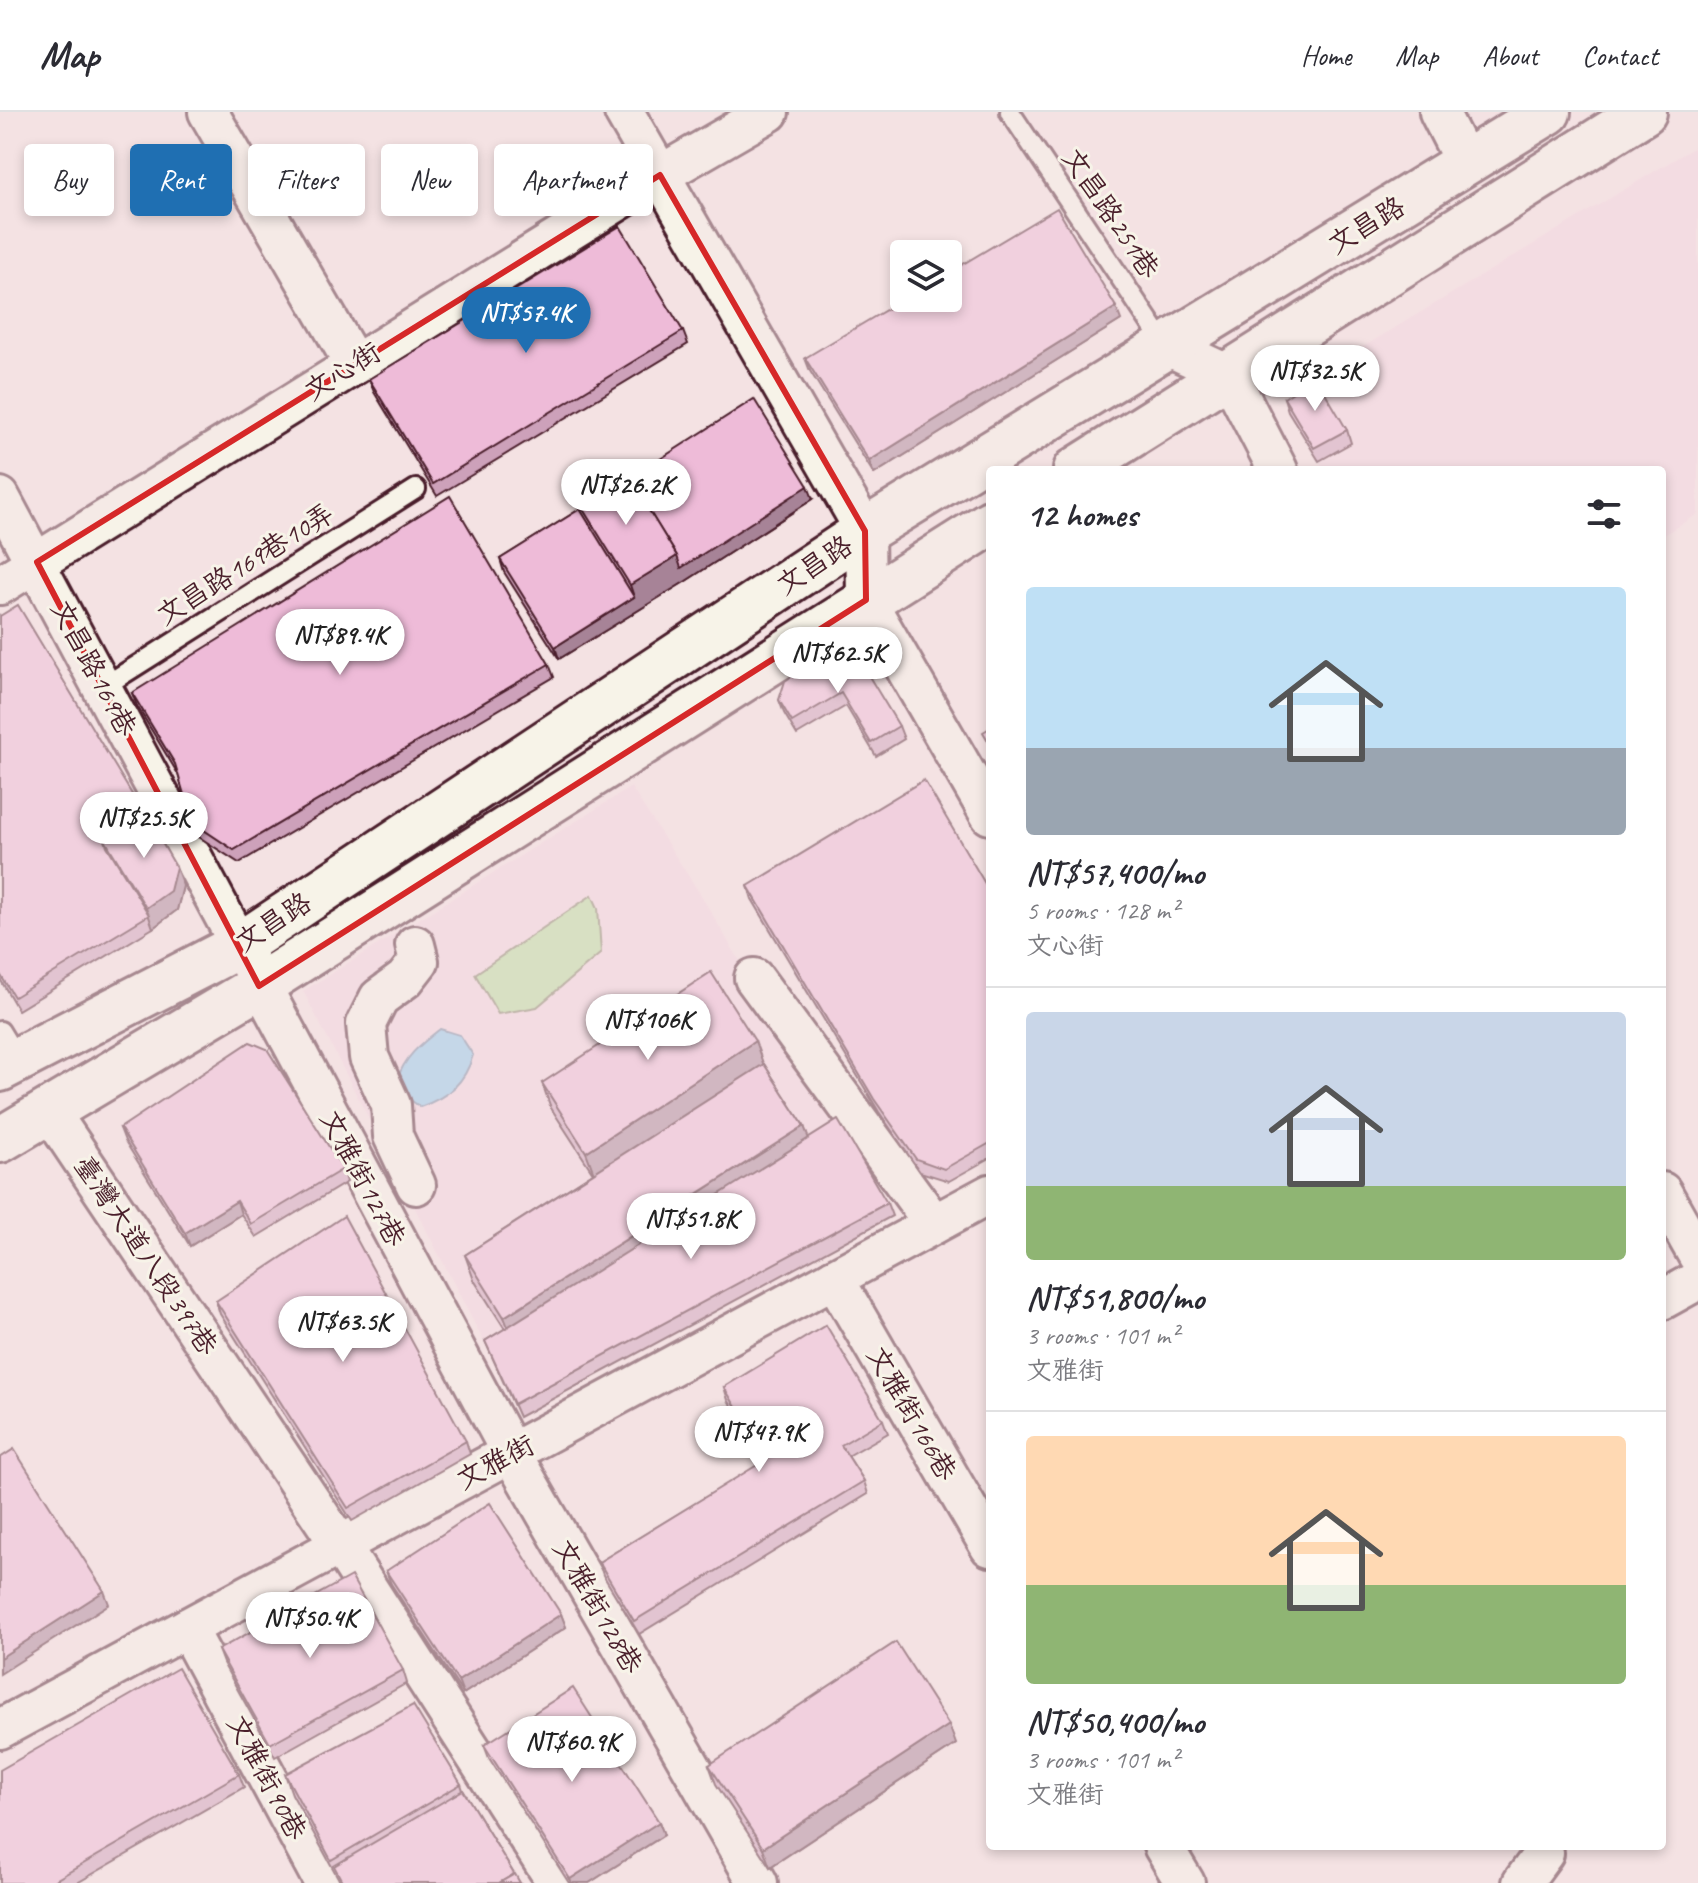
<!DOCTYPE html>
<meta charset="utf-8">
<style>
body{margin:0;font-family:Caveat,"LXGW WenKai TC",sans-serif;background:#f2f2f3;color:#2b2b33;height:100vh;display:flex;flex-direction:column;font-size:30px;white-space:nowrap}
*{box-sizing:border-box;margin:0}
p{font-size:26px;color:#7c7c81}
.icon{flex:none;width:44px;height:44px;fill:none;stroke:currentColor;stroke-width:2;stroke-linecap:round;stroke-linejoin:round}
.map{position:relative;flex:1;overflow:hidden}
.side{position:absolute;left:986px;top:354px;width:680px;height:1384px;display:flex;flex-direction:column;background:#fff;border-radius:8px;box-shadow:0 4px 12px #0003}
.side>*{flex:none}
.banner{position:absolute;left:24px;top:32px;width:760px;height:72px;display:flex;gap:16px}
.fabs{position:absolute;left:890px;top:128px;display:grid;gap:16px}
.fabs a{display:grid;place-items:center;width:72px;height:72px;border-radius:8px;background:#fff;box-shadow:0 4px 12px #0003;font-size:40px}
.price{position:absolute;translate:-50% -68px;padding:0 18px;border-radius:28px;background:#fff;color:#222;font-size:26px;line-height:52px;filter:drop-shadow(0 2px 4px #0008)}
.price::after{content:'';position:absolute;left:50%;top:48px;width:24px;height:18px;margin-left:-12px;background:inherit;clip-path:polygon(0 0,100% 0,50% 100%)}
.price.on{background:#1f6fb2;color:#fff}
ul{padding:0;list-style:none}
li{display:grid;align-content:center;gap:16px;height:424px;padding:0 40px}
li+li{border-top:2px solid #e1e1e2}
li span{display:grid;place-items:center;height:248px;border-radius:8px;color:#555}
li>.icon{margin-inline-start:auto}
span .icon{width:144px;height:144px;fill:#fffc;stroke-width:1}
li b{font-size:34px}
h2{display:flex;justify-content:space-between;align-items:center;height:96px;padding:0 40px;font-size:34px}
.tag{padding:0 28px;border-radius:8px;background:#fff;box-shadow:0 4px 12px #0003;font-size:28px;line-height:72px}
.tag.on{background:#1f6fb2;color:#fff}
header{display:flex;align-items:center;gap:48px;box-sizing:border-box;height:112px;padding:0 40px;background:#fff;border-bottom:2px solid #e1e1e2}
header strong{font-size:38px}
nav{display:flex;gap:44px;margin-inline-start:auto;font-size:28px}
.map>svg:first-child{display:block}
</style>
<header>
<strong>Map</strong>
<nav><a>Home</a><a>Map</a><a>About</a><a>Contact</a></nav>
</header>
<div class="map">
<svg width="1698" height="1771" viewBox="0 0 1698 1771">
<rect width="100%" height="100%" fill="#f4e2e3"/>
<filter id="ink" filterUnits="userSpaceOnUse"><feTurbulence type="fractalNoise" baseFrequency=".0125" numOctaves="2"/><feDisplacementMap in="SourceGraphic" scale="16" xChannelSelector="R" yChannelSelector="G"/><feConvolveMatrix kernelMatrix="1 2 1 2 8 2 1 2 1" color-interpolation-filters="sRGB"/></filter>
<g filter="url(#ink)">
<g fill="#f2d6e0">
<path d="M1698,33V402L1662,424V358H1324L1319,349L1346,332L1308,268Z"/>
<path d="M631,675L699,780L842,1020L490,1242L303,879Z"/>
</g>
<path fill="#b6de9b" stroke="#807e63" stroke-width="2" d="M592,783L598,796L601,841L537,895L498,902L475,862Z"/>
<path fill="#8dc9ed" stroke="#72859f" stroke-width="2" d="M440,917L460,923L473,943C465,971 448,985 420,995L404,983L397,968C405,944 421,932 440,917Z"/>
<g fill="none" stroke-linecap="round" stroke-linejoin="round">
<defs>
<g id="lane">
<path d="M1010,0L1165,233"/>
<path d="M103,575L416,377"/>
<path d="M0,919L17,947"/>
</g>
<g id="street">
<path d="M208,0L354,252"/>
<path d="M624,0L865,419L866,488L990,703"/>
<path d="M1439,0L1466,53"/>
<path d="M1165,233L1229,263L1278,358"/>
<path d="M0,385L511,1341L758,1771"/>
<path d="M0,473L660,63L769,0"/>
<path d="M415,833L419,849L405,867L379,886L366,912L369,945L391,993L393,1024L416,1073"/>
<path d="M754,866L934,1112"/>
<path d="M48,997L340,1433L557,1771"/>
<path d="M1662,1080L1698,1144"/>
<path d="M834,1166L990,1435"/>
<path d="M1662,1188L1698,1168"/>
<path d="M187,1516L324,1771"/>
<path d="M0,1617L990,1082"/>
<path d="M1163,1734L1185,1771"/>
<path d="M1522,1771L1544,1741L1543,1734"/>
</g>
<g id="secondary">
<path d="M1076,358L1644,0"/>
<path d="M0,957L240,833L865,419L1548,0"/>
<path d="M0,1028L259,874L990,411"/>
</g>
</defs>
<use href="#lane" stroke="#4a1f2b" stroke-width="24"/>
<use href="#street" stroke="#4a1f2b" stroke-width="44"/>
<use href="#secondary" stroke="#4a1f2b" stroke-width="50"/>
<use href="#lane" stroke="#f7f3e8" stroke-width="18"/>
<use href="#street" stroke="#f7f3e8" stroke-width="38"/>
<use href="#secondary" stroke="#f7f3e8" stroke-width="44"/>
</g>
<g fill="#cda1ba" stroke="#4a1f2b" stroke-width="2">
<path d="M1121,208L874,362L810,259L805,246Z"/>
<path d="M683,219L688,232L437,384L374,280L369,267Z"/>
<path d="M1284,286L1347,318L1351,331L1319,349L1288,299Z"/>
<path d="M629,367L813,387L686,469L559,547L504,460L500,447L580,397L576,386Z"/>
<path d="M0,504L183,774L177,798L153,816L18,898L0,867Z"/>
<path d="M819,545L899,614L904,627L876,644L846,594L797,623L784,601L779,588Z"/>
<path d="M549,552L554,565L239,751L196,723L178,662L137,594L132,581Z"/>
<path d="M748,774L990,780V1046L949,1069L920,1060L879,1000L752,787Z"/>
<path d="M764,952L804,1014L808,1026L887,1091L892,1104L519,1305L485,1229L505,1217L474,1168L465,1143L593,1061L551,996L542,971Z"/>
<path d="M120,1016L343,1057L347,1070L256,1125L241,1102L190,1134L125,1029Z"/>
<path d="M216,1189L466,1329L470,1342L352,1409L220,1202Z"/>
<path d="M724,1275L883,1308L888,1321L848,1344L864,1369L868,1382L639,1522L603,1463L599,1450L765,1349L728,1288Z"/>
<path d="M386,1459L561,1502L566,1515L463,1582L391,1472Z"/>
<path d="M218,1538L403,1558L407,1571L275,1645L223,1551Z"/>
<path d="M956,1632L770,1755L716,1672L709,1653Z"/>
<path d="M484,1633L659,1710L664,1723L589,1771H569L489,1646Z"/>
<path d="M239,1662L244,1675L77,1771H0Z"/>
<path d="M285,1662L461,1672L463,1678L514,1762L520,1771H341L292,1682Z"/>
</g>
<g fill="#a78397" stroke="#4a1f2b" stroke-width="2">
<path d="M1116,195L1121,208L874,362L869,349Z"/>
<path d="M808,374L813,387L686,469L559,547L555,535L634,485L630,473L677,444Z"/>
<path d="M176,755L183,774L177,798L153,816L146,796Z"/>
<path d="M755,929L764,954L595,1064L586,1040Z"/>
<path d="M804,1014L813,1038L514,1230L504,1205Z"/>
<path d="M237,1089L241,1102L190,1134L185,1121Z"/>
<path d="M104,1479L109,1492L0,1562V1546Z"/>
<path d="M561,1502L566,1515L463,1582L458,1569Z"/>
<path d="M949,1613L956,1632L770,1755L763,1736Z"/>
<path d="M659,1710L664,1723L589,1771H572L570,1767Z"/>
</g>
<g fill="#eebbd8" stroke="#4a1f2b" stroke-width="2">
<path d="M1057,96L1116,195L869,349L805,246L906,186H948V161Z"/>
<path d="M620,114L683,219L433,372L369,267Z"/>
<path d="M1316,265L1347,318L1314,336L1284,286Z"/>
<path d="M754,287L808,374L681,456L677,444L629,367Z"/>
<path d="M623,356L677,444L630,473L576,386Z"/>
<path d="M450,384L549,552L234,738L192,710L175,652L132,581Z"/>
<path d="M580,397L634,485L555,535L500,447Z"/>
<path d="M18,493L145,704L105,728L107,734L149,803L14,885L0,862V504Z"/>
<path d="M819,545L864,556L899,614L871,631L841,581L792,610L779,588L785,569Z"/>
<path d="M990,616V632L983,620Z"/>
<path d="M924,668L990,780V1031L944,1057L916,1047L874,987L748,774Z"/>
<path d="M146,703L176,755L170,779L146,796L105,728Z"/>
<path d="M711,860L755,929L586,1040L542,971Z"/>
<path d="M250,930L267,937L343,1057L251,1112L237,1089L185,1121L120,1016Z"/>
<path d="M764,952L804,1014L504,1205L465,1143Z"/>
<path d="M838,1008L887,1091L514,1292L485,1229Z"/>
<path d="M344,1104L466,1329L348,1396L216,1189Z"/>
<path d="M826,1213L883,1308L841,1333L864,1369L634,1509L599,1450L767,1347L724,1275Z"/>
<path d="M14,1337L104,1479L0,1546V1346Z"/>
<path d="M490,1391L561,1502L458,1569L386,1459Z"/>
<path d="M351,1464L403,1558L270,1632L218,1538Z"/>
<path d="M896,1530L949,1613L763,1736L709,1653Z"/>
<path d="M178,1556L239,1662L50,1771H0V1658Z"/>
<path d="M573,1576L659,1710L570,1767L484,1633Z"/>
<path d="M413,1593L461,1672L331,1748L285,1662Z"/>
<path d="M463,1678L514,1762L499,1771H343L334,1754Z"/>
<path d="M515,1762L520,1771H499Z"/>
</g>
</g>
<path d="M0 0H1698V1771H0ZM660,63L865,419L866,488L259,874L37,450Z" fill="#f4e2e3" fill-opacity=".55" fill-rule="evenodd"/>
<path fill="none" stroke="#d62828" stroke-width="6" stroke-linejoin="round" d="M660,63L865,419L866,488L259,874L37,450Z"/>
<g text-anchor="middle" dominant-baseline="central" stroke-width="6" stroke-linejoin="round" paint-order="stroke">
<g font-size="28" fill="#4a1f2b" stroke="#f7f3e8">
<text transform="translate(1111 101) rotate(56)">文昌路251巷</text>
<text transform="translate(1366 113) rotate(-31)">文昌路</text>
<text transform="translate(342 259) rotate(-32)">文心街</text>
<text transform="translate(245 452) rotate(-32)">文昌路169巷10弄</text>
<text transform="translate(814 453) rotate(-33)">文昌路</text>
<text transform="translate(94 556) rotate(62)">文昌路169巷</text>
<text transform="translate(273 810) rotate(-33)">文昌路</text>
<text transform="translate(363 1066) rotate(62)">文雅街127巷</text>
<text transform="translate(146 1143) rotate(56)">臺灣大道八段397巷</text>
<text transform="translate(912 1301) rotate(60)">文雅街166巷</text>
<text transform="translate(495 1350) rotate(-28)">文雅街</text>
<text transform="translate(598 1494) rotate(60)">文雅街128巷</text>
<text transform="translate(267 1665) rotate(62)">文雅街90巷</text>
</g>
</g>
</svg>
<div class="fabs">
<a><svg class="icon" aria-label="layers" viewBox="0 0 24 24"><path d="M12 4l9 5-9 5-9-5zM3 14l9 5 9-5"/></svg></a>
</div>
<b class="price on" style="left:526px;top:243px">NT$57.4K</b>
<b class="price" style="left:1315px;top:301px">NT$32.5K</b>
<b class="price" style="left:626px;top:415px">NT$26.2K</b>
<b class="price" style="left:340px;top:565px">NT$89.4K</b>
<b class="price" style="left:838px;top:583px">NT$62.5K</b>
<b class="price" style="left:144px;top:748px">NT$25.5K</b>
<b class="price" style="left:648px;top:950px">NT$106K</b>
<b class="price" style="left:691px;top:1149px">NT$51.8K</b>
<b class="price" style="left:343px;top:1252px">NT$63.5K</b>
<b class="price" style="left:759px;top:1362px">NT$47.9K</b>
<b class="price" style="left:310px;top:1548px">NT$50.4K</b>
<b class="price" style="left:572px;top:1672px">NT$60.9K</b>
<div class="banner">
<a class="tag">Buy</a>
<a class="tag on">Rent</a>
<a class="tag">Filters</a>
<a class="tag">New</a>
<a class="tag">Apartment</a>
</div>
<section class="side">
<h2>12 homes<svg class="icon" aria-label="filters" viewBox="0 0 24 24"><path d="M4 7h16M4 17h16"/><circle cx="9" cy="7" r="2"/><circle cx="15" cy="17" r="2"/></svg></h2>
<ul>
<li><span style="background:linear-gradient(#bfe0f5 65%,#9aa5b1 0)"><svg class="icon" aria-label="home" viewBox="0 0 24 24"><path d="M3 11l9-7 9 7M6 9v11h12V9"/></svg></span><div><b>NT$57,400/mo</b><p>5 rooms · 128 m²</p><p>文心街</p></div></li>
<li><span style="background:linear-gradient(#c9d6e8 70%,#8fb573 0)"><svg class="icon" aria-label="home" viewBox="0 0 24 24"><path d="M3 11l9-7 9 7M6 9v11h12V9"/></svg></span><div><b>NT$51,800/mo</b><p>3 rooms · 101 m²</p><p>文雅街</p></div></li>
<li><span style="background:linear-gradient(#ffd9b3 60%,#8fb573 0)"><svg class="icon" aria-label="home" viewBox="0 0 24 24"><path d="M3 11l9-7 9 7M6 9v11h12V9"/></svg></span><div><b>NT$50,400/mo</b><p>3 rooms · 101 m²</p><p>文雅街</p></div></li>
</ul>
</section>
</div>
